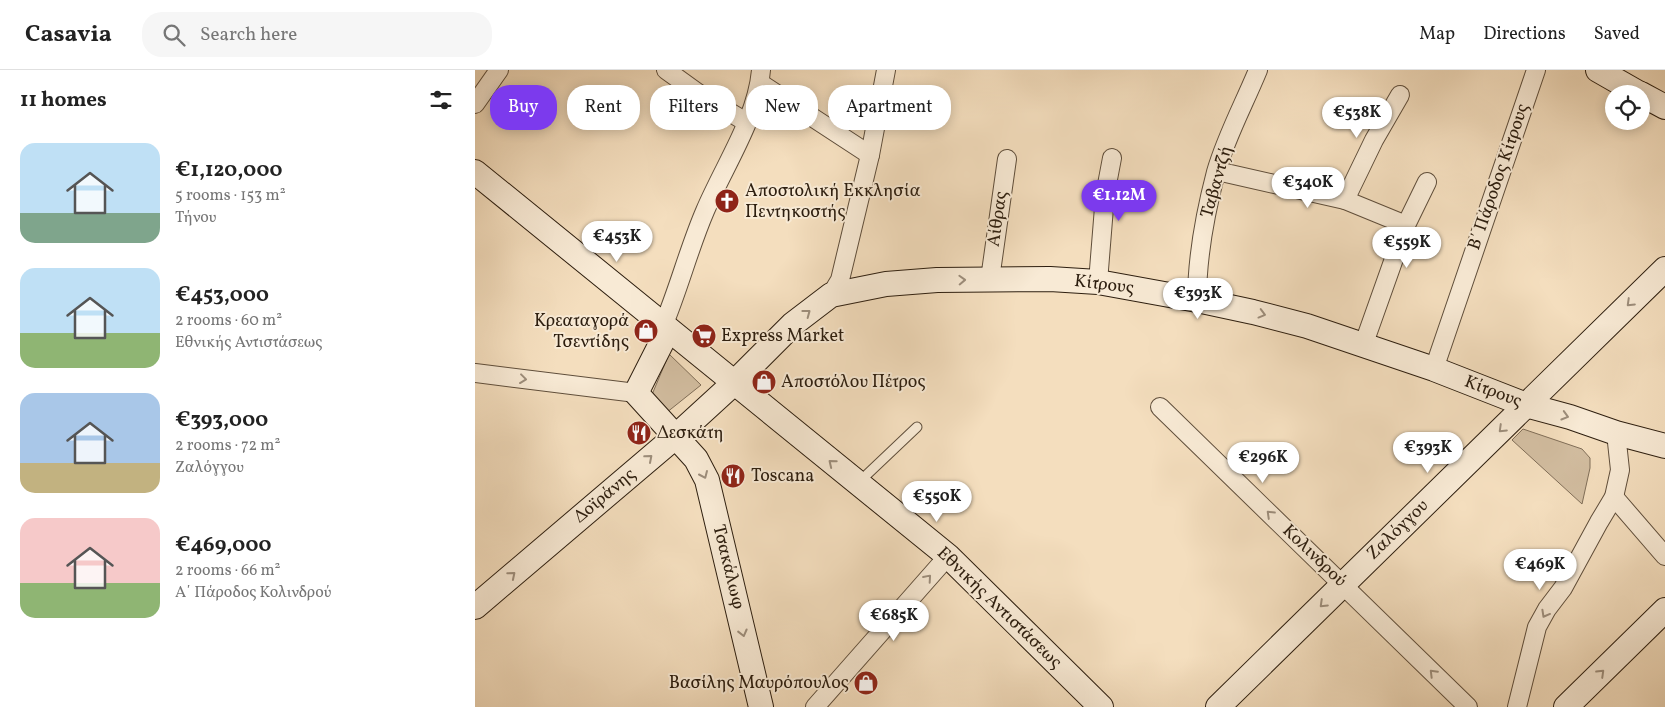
<!DOCTYPE html>
<meta charset="utf-8">
<style>
body{margin:0;font-family:Vollkorn,serif;background:#f6f6f6;color:#222;height:100vh;display:flex;flex-direction:column;font-size:19px;white-space:nowrap}
*{box-sizing:border-box;margin:0}
p{font-size:16px;color:#767676}
.icon{flex:none;width:28px;height:28px;fill:none;stroke:currentColor;stroke-width:2;stroke-linecap:round;stroke-linejoin:round}
.map{position:relative;flex:1;overflow:hidden}
.drawer{display:flex;flex-direction:column;background:#fff;width:475px}
.drawer>*{flex:none}
.banner{position:absolute;left:15px;top:15px;width:475px;height:45px;display:flex;gap:10px}
.fabs{position:absolute;left:1130px;top:15px;display:grid;gap:10px}
.fabs a{display:grid;place-items:center;width:45px;height:45px;border-radius:50%;background:#fff;box-shadow:0 2px 12px #0003;font-size:25px}
.price{position:absolute;translate:-50% -42px;padding:0 11px;border-radius:18px;background:#fff;color:#222;font-size:16px;line-height:32px;filter:drop-shadow(0 1px 2px #0008)}
.price::after{content:'';position:absolute;left:50%;top:30px;width:15px;height:11px;margin-left:-8px;background:inherit;clip-path:polygon(0 0,100% 0,50% 100%)}
.price.selected{background:#7c3aed;color:#fff}
ul{padding:0;list-style:none}
li{display:flex;align-items:center;gap:15px;height:125px;padding:0 20px}
li span{display:grid;place-items:center;flex:none;width:140px;height:100px;border-radius:15px;color:#555}
li>.icon{margin-inline-start:auto}
span .icon{width:60px;height:60px;fill:#fffc;stroke-width:1}
li b{font-size:21px}
h2{display:flex;justify-content:space-between;align-items:center;height:60px;padding:0 20px;font-size:21px}
.chip{padding:0 18px;border-radius:20px;background:#fff;box-shadow:0 2px 12px #0003;font-size:18px;line-height:45px}
.chip.selected{background:#7c3aed;color:#fff}
header{display:flex;align-items:center;gap:30px;box-sizing:border-box;height:70px;padding:0 25px;background:#fff;border-bottom:1px solid #e0e0e0}
header strong{font-size:24px}
nav{display:flex;gap:28px;margin-inline-start:auto;font-size:18px}
.search{width:350px;height:45px;background:#f6f6f6;display:flex;align-items:center;gap:12px;box-sizing:border-box;padding:0 18px;border-radius:20px;color:#767676;font-size:19px}
main{display:flex;flex:1;min-height:0}
.map>svg:first-child{display:block}
</style>
<header>
<strong>Casavia</strong>
<div class="search"><svg class="icon" aria-label="search" viewBox="0 0 24 24"><circle cx="10" cy="10" r="6"/><path d="M15 15l6 6"/></svg>Search here</div>
<nav><a>Map</a><a>Directions</a><a>Saved</a></nav>
</header>
<main>
<section class="drawer">
<h2>11 homes<svg class="icon" aria-label="filters" viewBox="0 0 24 24"><path d="M4 7h16M4 17h16"/><circle cx="9" cy="7" r="2"/><circle cx="15" cy="17" r="2"/></svg></h2>
<ul>
<li><span style="background:linear-gradient(#bfe0f5 70%,#7fa58c 0)"><svg class="icon" aria-label="home" viewBox="0 0 24 24"><path d="M3 11l9-7 9 7M6 9v11h12V9"/></svg></span><div><b>€1,120,000</b><p>5 rooms · 153 m²</p><p>Τήνου</p></div></li>
<li><span style="background:linear-gradient(#bfe0f5 65%,#8fb573 0)"><svg class="icon" aria-label="home" viewBox="0 0 24 24"><path d="M3 11l9-7 9 7M6 9v11h12V9"/></svg></span><div><b>€453,000</b><p>2 rooms · 60 m²</p><p>Εθνικής Αντιστάσεως</p></div></li>
<li><span style="background:linear-gradient(#a9c7e8 70%,#c2b280 0)"><svg class="icon" aria-label="home" viewBox="0 0 24 24"><path d="M3 11l9-7 9 7M6 9v11h12V9"/></svg></span><div><b>€393,000</b><p>2 rooms · 72 m²</p><p>Ζαλόγγου</p></div></li>
<li><span style="background:linear-gradient(#f6c9c9 65%,#8fb573 0)"><svg class="icon" aria-label="home" viewBox="0 0 24 24"><path d="M3 11l9-7 9 7M6 9v11h12V9"/></svg></span><div><b>€469,000</b><p>2 rooms · 66 m²</p><p>Α΄ Πάροδος Κολινδρού</p></div></li>
</ul>
</section>
<div class="map">
<svg width="1190" height="637" viewBox="0 0 1190 637">
<rect width="100%" height="100%" fill="#f4debe"/>
<filter id="stains"><feTurbulence type="fractalNoise" baseFrequency=".004" numOctaves="4"/><feColorMatrix values="0 0 0 0 .2 0 0 0 0 .09 0 0 0 0 .02 0 0 0 .5 -.17"/></filter>
<radialGradient id="worn" r=".72"><stop offset=".6" stop-color="#630" stop-opacity="0"/><stop offset="1" stop-color="#630" stop-opacity=".3"/></radialGradient>
<g fill="#d2bda0" stroke="#806e58">
<path d="M194,284L226,315L191,343L176,327Z"/>
<path d="M1048,359L1107,379L1115,388V398L1107,434L1037,370Z"/>
</g>
<g fill="none" stroke-linecap="round" stroke-linejoin="round">
<defs>
<path id="lane" d="M383,413L442,357"/>
<g id="street">
<path d="M191,0L223,23L271,52"/>
<path d="M285,13L395,85"/>
<path d="M0,34L24,0"/>
<path d="M742,101L870,130L931,155"/>
<path d="M870,130L899,70L925,25"/>
<path d="M515,209L532,89"/>
<path d="M623,212L630,125L637,88"/>
<path d="M356,225L365,210L395,85L411,0"/>
<path d="M722,230C722,187 730,144 741,102C751,67 769,34 783,0"/>
<path d="M188,256C204,218 214,178 230,141C249,96 282,48 286,0"/>
<path d="M888,276L931,155L952,112"/>
<path d="M959,299L1061,0"/>
<path d="M0,303L161,323"/>
<path d="M685,337L993,637"/>
<path d="M1139,427L1190,486"/>
<path d="M340,637L473,486"/>
<path d="M1042,637L1062,557L1072,539L1088,518L1124,452L1139,427L1145,400L1141,363"/>
</g>
<g id="secondary">
<path d="M1123,0L1165,24"/>
<path d="M1166,24L1190,37"/>
<path d="M0,102L473,486L626,637"/>
<path d="M193,260L161,323L221,389L232,410L286,637"/>
<path d="M0,537L200,367L259,313L318,254L356,225L411,214L462,210L575,209L623,212L722,230L778,242L832,256L959,299L1051,335L1095,347L1141,363L1190,376"/>
<path d="M743,637L1190,199"/>
<path d="M1091,637L1190,540"/>
</g>
</defs>
<use href="#lane" stroke="#5f4e3b" stroke-width="11"/>
<use href="#street" stroke="#5f4e3b" stroke-width="20"/>
<use href="#secondary" stroke="#2d1e0f" stroke-width="26"/>
<use href="#lane" stroke="#f8ead5" stroke-width="9"/>
<use href="#street" stroke="#f8ead5" stroke-width="18"/>
<use href="#secondary" stroke="#f8ead5" stroke-width="24"/>
</g>
<defs><path id="oneway-chevron" d="M-2-3.5L2.5 0L-2 3.5" fill="none" stroke-width="1.6" stroke-linecap="round" stroke-linejoin="round" transform="scale(1.25)"/></defs>
<g stroke="#9d8e7c">
<use href="#oneway-chevron" transform="translate(487 210) rotate(-2)"/>
<use href="#oneway-chevron" transform="translate(1155 233) rotate(136)"/>
<use href="#oneway-chevron" transform="translate(332 243) rotate(-37)"/>
<use href="#oneway-chevron" transform="translate(787 244) rotate(15)"/>
<use href="#oneway-chevron" transform="translate(48 309) rotate(7)"/>
<use href="#oneway-chevron" transform="translate(1090 346) rotate(16)"/>
<use href="#oneway-chevron" transform="translate(1027 359) rotate(136)"/>
<use href="#oneway-chevron" transform="translate(174 388) rotate(-41)"/>
<use href="#oneway-chevron" transform="translate(357 393) rotate(-141)"/>
<use href="#oneway-chevron" transform="translate(229 405) rotate(66)"/>
<use href="#oneway-chevron" transform="translate(795 444) rotate(-136)"/>
<use href="#oneway-chevron" transform="translate(37 505) rotate(-40)"/>
<use href="#oneway-chevron" transform="translate(453 508) rotate(-49)"/>
<use href="#oneway-chevron" transform="translate(848 534) rotate(136)"/>
<use href="#oneway-chevron" transform="translate(1070 544) rotate(119)"/>
<use href="#oneway-chevron" transform="translate(268 563) rotate(76)"/>
<use href="#oneway-chevron" transform="translate(958 603) rotate(-135)"/>
<use href="#oneway-chevron" transform="translate(1126 603) rotate(-44)"/>
</g>
<defs>
<symbol id="church-disc" viewBox="-11 -11 22 22"><circle r="9.5" fill="#8f2418" stroke="#f8ead5"/><path d="M-1.2-6h2.4v3.5h3.3v2.4h-3.3V6h-2.4V-.1h-3.3v-2.4h3.3Z" fill="#fff"/></symbol>
<symbol id="shop-disc" viewBox="-11 -11 22 22"><circle r="9.5" fill="#8f2418" stroke="#f8ead5"/><path d="M-5-2.5h2.3a2.7 3.5 0 0 1 5.4 0H5L5.5 6h-11ZM-1.5-2.5h3a1.5 2.3 0 0 0-3 0Z" fill="#fff"/></symbol>
<symbol id="supermarket-disc" viewBox="-11 -11 22 22"><circle r="9.5" fill="#8f2418" stroke="#f8ead5"/><path d="M-6-5.5h2.5l.6 2H6L4.5 2H-2.5L-4.4-4H-6ZM-1.5 3.2a1.3 1.3 0 1 0 .1 0ZM3 3.2a1.3 1.3 0 1 0 .1 0Z" fill="#fff"/></symbol>
<symbol id="restaurant-disc" viewBox="-11 -11 22 22"><circle r="9.5" fill="#8f2418" stroke="#f8ead5"/><path d="M-5-6h1v4h1v-4h1v4h1v-4h1v5L-1.5 .5V6h-2V.5L-5-1ZM5-6V6H3V1.5H1.5Q1.5-4 5-6Z" fill="#fff"/></symbol>
</defs>
<g fill-rule="evenodd">
<use href="#church-disc" x="238" y="117" width="28" height="28"/>
<use href="#shop-disc" x="157" y="247" width="28" height="28"/>
<use href="#supermarket-disc" x="215" y="252" width="28" height="28"/>
<use href="#shop-disc" x="275" y="298" width="28" height="28"/>
<use href="#restaurant-disc" x="150" y="349" width="28" height="28"/>
<use href="#restaurant-disc" x="244" y="392" width="28" height="28"/>
<use href="#shop-disc" x="377" y="599" width="28" height="28"/>
</g>
<g text-anchor="middle" dominant-baseline="central" stroke-width="4" stroke-linejoin="round" paint-order="stroke">
<g font-size="18" fill="#2d1e0f" stroke="#f8ead5">
<text transform="translate(1024 107) rotate(-71)">Β΄ Πάροδος Κίτρους</text>
<text transform="translate(742 112) rotate(-74)">Ταβαντζή</text>
<text transform="translate(523 149) rotate(-82)">Αίθρας</text>
<text transform="translate(629 215) rotate(7)">Κίτρους</text>
<text transform="translate(1018 322) rotate(21)">Κίτρους</text>
<text transform="translate(130 426) rotate(-40)">Δοϊράνης</text>
<text transform="translate(923 460) rotate(-44)">Ζαλόγγου</text>
<text transform="translate(839 486) rotate(44)">Κολινδρού</text>
<text transform="translate(253 497) rotate(76)">Τσακάλωφ</text>
<text transform="translate(524 538) rotate(44)">Εθνικής Αντιστάσεως</text>
</g>
<g font-size="18" fill="#2d1e0f" stroke="#f8ead5" text-anchor="start">
<text x="270" y="121">Αποστολική Εκκλησία<tspan x="270" dy="21">Πεντηκοστής</tspan></text>
<text x="154" y="251" text-anchor="end">Κρεαταγορά<tspan x="154" dy="21">Τσεντίδης</tspan></text>
<text x="246" y="266">Express Market</text>
<text x="306" y="312">Αποστόλου Πέτρος</text>
<text x="182" y="363">Δεσκάτη</text>
<text x="276" y="406">Toscana</text>
<text x="374" y="613" text-anchor="end">Βασίλης Μαυρόπουλος</text>
</g>
</g>
<rect width="100%" height="100%" filter="url(#stains)"/>
<rect width="100%" height="100%" fill="url(#worn)"/>
</svg>
<div class="fabs">
<a><svg class="icon" aria-label="locate" viewBox="0 0 24 24"><circle cx="12" cy="12" r="6"/><path d="M12 2v4M12 18v4M2 12h4M18 12h4"/></svg></a>
</div>
<b class="price" style="left:882px;top:69px">€538K</b>
<b class="price" style="left:833px;top:139px">€340K</b>
<b class="price selected" style="left:644px;top:152px">€1.12M</b>
<b class="price" style="left:142px;top:193px">€453K</b>
<b class="price" style="left:932px;top:199px">€559K</b>
<b class="price" style="left:723px;top:250px">€393K</b>
<b class="price" style="left:953px;top:404px">€393K</b>
<b class="price" style="left:788px;top:414px">€296K</b>
<b class="price" style="left:462px;top:453px">€550K</b>
<b class="price" style="left:1065px;top:521px">€469K</b>
<b class="price" style="left:419px;top:572px">€685K</b>
<div class="banner">
<a class="chip selected">Buy</a>
<a class="chip">Rent</a>
<a class="chip">Filters</a>
<a class="chip">New</a>
<a class="chip">Apartment</a>
</div>
</div>
</main>
